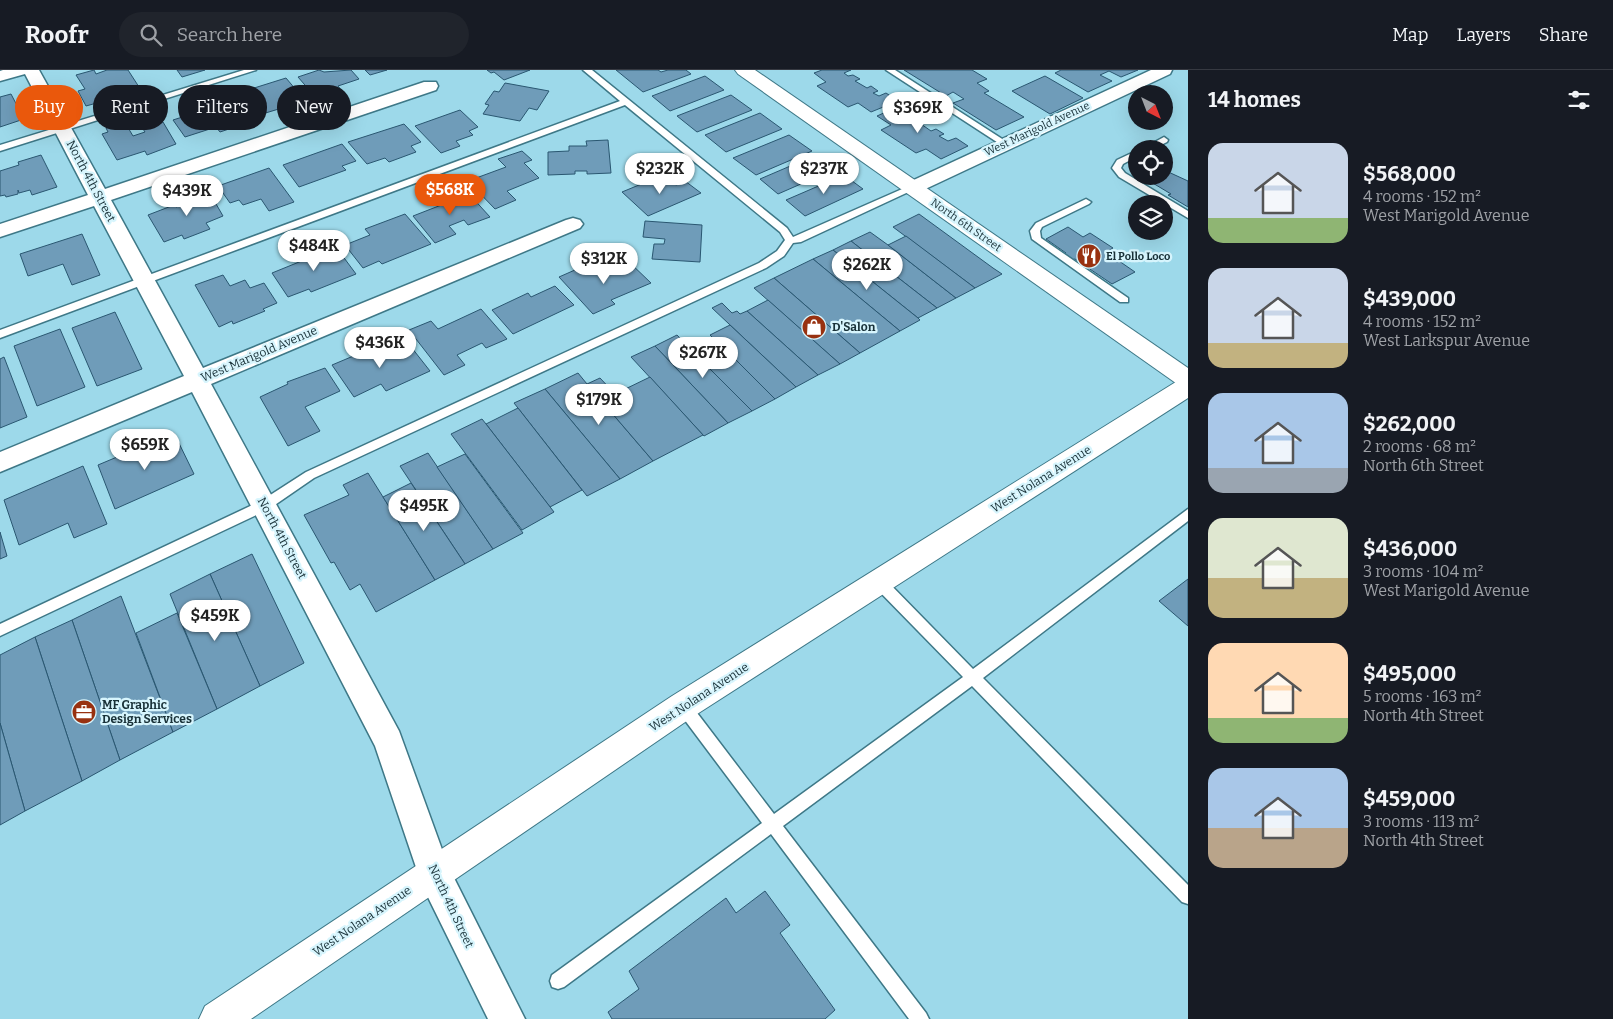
<!DOCTYPE html>
<meta charset="utf-8">
<style>
body{margin:0;font-family:Bitter,serif;background:#20242c;color:#f1f3f6;height:100vh;display:flex;flex-direction:column;font-size:19px;white-space:nowrap}
*{box-sizing:border-box;margin:0}
p{font-size:16px;color:#9ea1a6}
.icon{flex:none;width:28px;height:28px;fill:none;stroke:currentColor;stroke-width:2;stroke-linecap:round;stroke-linejoin:round}
.map{position:relative;flex:1;overflow:hidden}
.details{display:flex;flex-direction:column;background:#171b24;width:425px}
.details>*{flex:none}
.top-card{position:absolute;left:15px;top:15px;width:475px;height:45px;display:flex;gap:10px}
.needle{width:32px;rotate:138deg}
.buttons{position:absolute;left:1128px;top:15px;display:grid;gap:10px}
.buttons a{display:grid;place-items:center;width:45px;height:45px;border-radius:50%;background:#171b24;box-shadow:0 5px 20px #0002;font-size:25px}
.price{position:absolute;translate:-50% -42px;padding:0 11px;border-radius:18px;background:#fff;color:#222;font-size:16px;line-height:32px;filter:drop-shadow(0 1px 2px #0008)}
.price::after{content:'';position:absolute;left:50%;top:30px;width:15px;height:11px;margin-left:-8px;background:inherit;clip-path:polygon(0 0,100% 0,50% 100%)}
.price.active{background:#ea580c;color:#fff}
ul{padding:0;list-style:none}
li{display:flex;align-items:center;gap:15px;height:125px;padding:0 20px}
li span{display:grid;place-items:center;flex:none;width:140px;height:100px;border-radius:15px;color:#555}
li>.icon{margin-inline-start:auto}
span .icon{width:60px;height:60px;fill:#fffc;stroke-width:1}
li b{font-size:21px}
h2{display:flex;justify-content:space-between;align-items:center;height:60px;padding:0 20px;font-size:21px}
.chip{padding:0 18px;border-radius:22px;background:#171b24;box-shadow:0 5px 20px #0002;font-size:18px;line-height:45px}
.chip.active{background:#ea580c;color:#fff}
header{display:flex;align-items:center;gap:30px;box-sizing:border-box;height:70px;padding:0 25px;background:#171b24;border-bottom:1px solid #363941}
header strong{font-size:24px}
nav{display:flex;gap:28px;margin-inline-start:auto;font-size:18px}
.search{width:350px;height:45px;background:#20242c;display:flex;align-items:center;gap:12px;box-sizing:border-box;padding:0 18px;border-radius:28px;color:#9ea1a6;font-size:19px}
main{display:flex;flex:1;min-height:0}
.map>svg:first-child{display:block}
</style>
<header>
<strong>Roofr</strong>
<div class="search"><svg class="icon" aria-label="search" viewBox="0 0 24 24"><circle cx="10" cy="10" r="6"/><path d="M15 15l6 6"/></svg>Search here</div>
<nav><a>Map</a><a>Layers</a><a>Share</a></nav>
</header>
<main>
<div class="map">
<svg width="1188" height="949" viewBox="0 0 1188 949">
<rect width="100%" height="100%" fill="#9dd9ea"/>
<g fill="#6f9cb9" stroke="#2a5771">
<path d="M94,0L96,4L107,0H128L139,17L108,24L111,29L86,36L78,21L85,19L76,5Z"/>
<path d="M177,0H205L182,7Z"/>
<path d="M319,0L324,2L351,0L359,9L338,16L342,21L317,29L298,7Z"/>
<path d="M365,0H387L370,5Z"/>
<path d="M487,0H530L504,10L494,2L491,3Z"/>
<path d="M616,0H658L661,2L668,0H686L691,4L643,22Z"/>
<path d="M822,0H851L844,3L848,6L853,5L860,9L855,11L867,18L871,16L878,21L873,23L879,26L886,23L898,31L871,42L858,33L848,37L817,16L826,12L814,3Z"/>
<path d="M904,0H972L987,9L977,13L989,21L984,23L1024,47L996,60L953,33L964,29L953,22L946,26Z"/>
<path d="M1061,0H1138L1121,7L1109,1L1100,5L1112,11L1088,22L1055,3Z"/>
<path d="M705,6L724,20L670,41L652,26Z"/>
<path d="M1045,6L1083,28L1050,44L1012,21Z"/>
<path d="M286,8L307,33L284,40L282,38L249,48L236,31L255,25L251,19Z"/>
<path d="M505,13L549,21L537,40L529,38L520,51L483,44L489,35L485,34L494,21L499,22Z"/>
<path d="M11,24L24,49L0,57V27Z"/>
<path d="M218,24L241,55L220,62L216,57L185,67L173,50L201,41L194,32Z"/>
<path d="M731,25L752,40L697,62L677,46Z"/>
<path d="M904,34L916,42L908,46L914,49L918,47L925,52L921,54L931,61L936,59L944,64L939,66L948,71L956,68L968,76L941,89L926,79L916,83L881,60L891,55L877,46Z"/>
<path d="M460,40L478,57L469,61L473,65L456,71L460,76L441,83L415,56Z"/>
<path d="M760,43L782,59L726,82L705,65Z"/>
<path d="M163,52L176,74L147,85L145,81L117,90L102,64L108,62L106,58L118,55L120,58L127,56L133,66L145,62L143,59Z"/>
<path d="M404,54L421,72L411,76L416,82L389,92L385,88L367,94L348,72Z"/>
<path d="M789,65L812,81L756,105L733,88Z"/>
<path d="M608,70L611,103L587,104V101H575V104L548,105V82L569,81V76H587L586,71Z"/>
<path d="M342,74L356,91L342,96L346,100L299,117L283,95Z"/>
<path d="M522,81L532,90L524,93L539,108L507,121L516,130L495,139L468,111L506,97L498,89Z"/>
<path d="M41,85L57,117L32,125L30,120L19,123L18,120V124L6,127L5,125L0,126V101L19,95L18,92Z"/>
<path d="M816,85L835,99L778,124L760,109Z"/>
<path d="M269,98L294,132L269,141L261,129L243,135L239,130L230,133L218,116Z"/>
<path d="M1164,100L1188,111V137L1168,125L1171,124L1141,106H1164Z"/>
<path d="M844,105L863,119L805,146L786,130Z"/>
<path d="M665,106L676,115L685,111L701,123L648,146L622,122L651,110L653,111Z"/>
<path d="M208,120L223,146L206,153L210,159L184,169L182,165L164,172L148,145L174,135L176,137L184,134L181,129Z"/>
<path d="M459,121L464,127L470,125L490,147L468,155L464,150L449,156L456,164L435,173L413,146L449,132L444,127Z"/>
<path d="M405,144L431,174L382,194L379,191L363,198L345,175L370,165L365,159Z"/>
<path d="M919,144L993,198L1002,204L975,218L893,157Z"/>
<path d="M645,151L702,155L700,192L652,189L654,174H664L665,169L643,167Z"/>
<path d="M1068,157L1083,167L1090,163L1113,178L1106,182L1135,202L1112,214L1075,189L1071,190L1063,184L1066,183L1046,169Z"/>
<path d="M870,162L888,175L956,228L937,238L851,171Z"/>
<path d="M82,164L100,205L72,215L63,194L28,206L20,184Z"/>
<path d="M906,166L975,218L956,228L888,175Z"/>
<path d="M851,171L937,238L918,248L833,180Z"/>
<path d="M321,177L324,182L336,177L356,204L311,222L309,219L288,227L272,203L304,190L300,185Z"/>
<path d="M833,180L918,248L920,250L900,261L813,189Z"/>
<path d="M813,189L900,261L860,283L774,208Z"/>
<path d="M627,190L651,213L611,230L615,234L593,244L559,207L584,196L592,204Z"/>
<path d="M223,205L230,216L245,210L250,218L264,213L277,233L263,239L265,241L233,254L232,251L219,257L195,215Z"/>
<path d="M774,208L860,283L840,294L754,218Z"/>
<path d="M555,216L574,235L513,264L492,240L528,223L531,227Z"/>
<path d="M768,230L840,294L818,305L747,241Z"/>
<path d="M722,233L732,243L737,241L740,244L747,241L818,305L796,317L712,238Z"/>
<path d="M481,239L507,269L486,278L482,273L457,285L465,295L444,305L409,260L431,251L438,259Z"/>
<path d="M115,242L142,299L97,316L72,258Z"/>
<path d="M730,255L796,317L775,329L710,265Z"/>
<path d="M60,259L85,317L37,336L14,276Z"/>
<path d="M677,265L703,292L752,341L728,353L655,276Z"/>
<path d="M408,273L430,301L386,321L381,314L354,327L332,295L370,279L374,284L382,281L384,284Z"/>
<path d="M655,276L728,353L704,366L631,287Z"/>
<path d="M726,280L775,329L752,341L703,292Z"/>
<path d="M4,287L27,347L0,358V289Z"/>
<path d="M325,298L340,321L305,337L320,361L288,376L260,327L288,314L287,312Z"/>
<path d="M578,303L587,314L653,391L620,409L545,319Z"/>
<path d="M650,307L703,365L653,391L587,314L600,308L615,324Z"/>
<path d="M545,319L620,409L587,426L514,333Z"/>
<path d="M518,338L582,420L550,437L486,354Z"/>
<path d="M482,349L486,354L554,442L522,460L451,364Z"/>
<path d="M174,363L194,404L115,439L98,395Z"/>
<path d="M428,383L493,479L465,494L400,396Z"/>
<path d="M465,384L523,463L493,479L437,397Z"/>
<path d="M83,396L107,454L74,468L68,453L19,475L4,430Z"/>
<path d="M368,403L435,510L376,542L360,514L350,520L334,492L331,493L304,445L349,425L343,415Z"/>
<path d="M411,413L465,494L435,510L383,427Z"/>
<path d="M0,462L7,486L0,489Z"/>
<path d="M252,484L304,593L260,616L210,504Z"/>
<path d="M210,504L260,616L217,639L170,524Z"/>
<path d="M1188,509V556L1159,531Z"/>
<path d="M121,526L173,662L120,690L72,550Z"/>
<path d="M177,543L217,639L173,662L136,563Z"/>
<path d="M72,550L120,690L82,711L35,567Z"/>
<path d="M35,567L82,711L25,741L0,653V585Z"/>
<path d="M0,653L25,741L0,755Z"/>
<path d="M765,821L790,855L780,863L835,940L825,949H612L608,942L639,919L629,901L726,828L736,843Z"/>
</g>
<g fill="none" stroke-linecap="round" stroke-linejoin="round">
<defs>
<g id="service">
<path d="M244,0H256L0,81V75Z"/>
<path d="M583,0H592L787,158L793,167L909,116L912,115L917,118L801,172L793,173L784,186L766,198L314,408L269,439L0,566V554L261,431L306,402L759,193L777,181L785,170L780,162L625,35L0,268V260L620,31Z"/>
<path d="M886,0H895L1010,74L1003,76Z"/>
<path d="M1164,67L1168,70L1167,72L1153,79H1142Z"/>
<path d="M1136,81V87L1123,94L1121,98L1125,103L1188,141V148L1119,107L1112,98L1117,90Z"/>
<path d="M1086,129L1091,132L1089,134L1042,157L1040,161L1041,168L1128,228V232H1120L1032,169L1030,161L1036,153Z"/>
<path d="M1188,439V451L983,608L1188,815V834L1182,832L972,616L783,756L926,943L929,949H909L771,764L564,917L558,919L552,917L550,911L552,905L762,753L678,641L676,636L678,631L683,629L688,631L774,744L963,607L874,516L873,512L874,508L879,506L884,508L973,599Z"/>
</g>
<g id="minor">
<path d="M39,0L105,119L424,12H436L438,16L436,20L111,130L203,298L566,150L573,148L580,150L583,154L580,158L211,314L399,661L448,796L525,949H488L422,815L375,676L192,322L0,402V382L184,306L94,136L0,167V154L88,125L25,4L0,11V1L3,0Z"/>
<path d="M1151,0H1172L1170,4L919,122L912,124L905,122L903,118L905,114Z"/>
</g>
<path id="tertiary" d="M735,0H755L1188,298V319L1180,316L738,4Z"/>
<path id="secondary" d="M1188,307V328L694,646L251,949H199L205,936L672,626L1179,310Z"/>
</defs>
<use href="#service" stroke="#3e7887" stroke-width="3"/>
<use href="#minor" stroke="#3e7887" stroke-width="3"/>
<use href="#tertiary" stroke="#3e7887" stroke-width="2"/>
<use href="#secondary" stroke="#3e7887" stroke-width="2"/>
<use href="#service" fill="#fff" fill-rule="evenodd"/>
<use href="#minor" fill="#fff" fill-rule="evenodd"/>
<use href="#tertiary" fill="#fff" fill-rule="evenodd"/>
<use href="#secondary" fill="#fff" fill-rule="evenodd"/>
</g>
<defs>
<symbol id="restaurant-disc" viewBox="-11 -11 22 22"><circle r="9.5" fill="#983110" stroke="#d7f5fd"/><path d="M-5-6h1v4h1v-4h1v4h1v-4h1v5L-1.5 .5V6h-2V.5L-5-1ZM5-6V6H3V1.5H1.5Q1.5-4 5-6Z" fill="#fff"/></symbol>
<symbol id="shop-disc" viewBox="-11 -11 22 22"><circle r="9.5" fill="#983110" stroke="#d7f5fd"/><path d="M-5-2.5h2.3a2.7 3.5 0 0 1 5.4 0H5L5.5 6h-11ZM-1.5-2.5h3a1.5 2.3 0 0 0-3 0Z" fill="#fff"/></symbol>
<symbol id="office-disc" viewBox="-11 -11 22 22"><circle r="9.5" fill="#983110" stroke="#d7f5fd"/><path d="M-6-3h4V-5.5h4V-3h4V5H-6ZM-1-4.5V-3h2v-1.5ZM-6 0V1H6V0Z" fill="#fff"/></symbol>
</defs>
<g fill-rule="evenodd">
<use href="#restaurant-disc" x="1075" y="172" width="28" height="28"/>
<use href="#shop-disc" x="800" y="243" width="28" height="28"/>
<use href="#office-disc" x="70" y="628" width="28" height="28"/>
</g>
<g text-anchor="middle" dominant-baseline="central" stroke-width="4.5" stroke-linejoin="round" paint-order="stroke">
<g font-size="11" fill="#193138" stroke="#d7f5fd">
<text transform="translate(1037 59) rotate(-25)">West Marigold Avenue</text>
<text transform="translate(966 155) rotate(35)">North 6th Street</text>
</g>
<g font-size="11" font-weight="bold" fill="#193138" stroke="#d7f5fd" text-anchor="start">
<text x="1106" y="186">El Pollo Loco</text>
</g>
<g font-size="12" fill="#193138" stroke="#d7f5fd">
<text transform="translate(91 111) rotate(62)">North 4th Street</text>
<text transform="translate(259 284) rotate(-23)">West Marigold Avenue</text>
<text transform="translate(1041 409) rotate(-32)">West Nolana Avenue</text>
<text transform="translate(282 468) rotate(62)">North 4th Street</text>
<text transform="translate(699 627) rotate(-33)">West Nolana Avenue</text>
<text transform="translate(451 836) rotate(65)">North 4th Street</text>
<text transform="translate(362 851) rotate(-34)">West Nolana Avenue</text>
</g>
<g font-size="12" font-weight="bold" fill="#193138" stroke="#d7f5fd" text-anchor="start">
<text x="832" y="257">D'Salon</text>
<text x="102" y="635">MF Graphic<tspan x="102" dy="14">Design Services</tspan></text>
</g>
</g>
</svg>
<div class="buttons">
<a><svg class="needle" viewBox="-14 -14 28 28"><path d="M0-13l5 13h-10z" fill="#e53935"/><path d="M0 13l5-13h-10z" fill="#9ea1a6"/></svg></a>
<a><svg class="icon" aria-label="locate" viewBox="0 0 24 24"><circle cx="12" cy="12" r="6"/><path d="M12 2v4M12 18v4M2 12h4M18 12h4"/></svg></a>
<a><svg class="icon" aria-label="layers" viewBox="0 0 24 24"><path d="M12 4l9 5-9 5-9-5zM3 14l9 5 9-5"/></svg></a>
</div>
<b class="price" style="left:918px;top:64px">$369K</b>
<b class="price" style="left:660px;top:125px">$232K</b>
<b class="price" style="left:824px;top:125px">$237K</b>
<b class="price active" style="left:450px;top:146px">$568K</b>
<b class="price" style="left:187px;top:147px">$439K</b>
<b class="price" style="left:314px;top:202px">$484K</b>
<b class="price" style="left:604px;top:215px">$312K</b>
<b class="price" style="left:867px;top:221px">$262K</b>
<b class="price" style="left:380px;top:299px">$436K</b>
<b class="price" style="left:703px;top:309px">$267K</b>
<b class="price" style="left:599px;top:356px">$179K</b>
<b class="price" style="left:145px;top:401px">$659K</b>
<b class="price" style="left:424px;top:462px">$495K</b>
<b class="price" style="left:215px;top:572px">$459K</b>
<div class="top-card">
<a class="chip active">Buy</a>
<a class="chip">Rent</a>
<a class="chip">Filters</a>
<a class="chip">New</a>
</div>
</div>
<section class="details">
<h2>14 homes<svg class="icon" aria-label="filters" viewBox="0 0 24 24"><path d="M4 7h16M4 17h16"/><circle cx="9" cy="7" r="2"/><circle cx="15" cy="17" r="2"/></svg></h2>
<ul>
<li><span style="background:linear-gradient(#c9d6e8 75%,#8fb573 0)"><svg class="icon" aria-label="home" viewBox="0 0 24 24"><path d="M3 11l9-7 9 7M6 9v11h12V9"/></svg></span><div><b>$568,000</b><p>4 rooms · 152 m²</p><p>West Marigold Avenue</p></div></li>
<li><span style="background:linear-gradient(#c9d6e8 75%,#c2b280 0)"><svg class="icon" aria-label="home" viewBox="0 0 24 24"><path d="M3 11l9-7 9 7M6 9v11h12V9"/></svg></span><div><b>$439,000</b><p>4 rooms · 152 m²</p><p>West Larkspur Avenue</p></div></li>
<li><span style="background:linear-gradient(#a9c7e8 75%,#9aa5b1 0)"><svg class="icon" aria-label="home" viewBox="0 0 24 24"><path d="M3 11l9-7 9 7M6 9v11h12V9"/></svg></span><div><b>$262,000</b><p>2 rooms · 68 m²</p><p>North 6th Street</p></div></li>
<li><span style="background:linear-gradient(#dfe7d0 60%,#c2b280 0)"><svg class="icon" aria-label="home" viewBox="0 0 24 24"><path d="M3 11l9-7 9 7M6 9v11h12V9"/></svg></span><div><b>$436,000</b><p>3 rooms · 104 m²</p><p>West Marigold Avenue</p></div></li>
<li><span style="background:linear-gradient(#ffd9b3 75%,#8fb573 0)"><svg class="icon" aria-label="home" viewBox="0 0 24 24"><path d="M3 11l9-7 9 7M6 9v11h12V9"/></svg></span><div><b>$495,000</b><p>5 rooms · 163 m²</p><p>North 4th Street</p></div></li>
<li><span style="background:linear-gradient(#a9c7e8 60%,#b9a48a 0)"><svg class="icon" aria-label="home" viewBox="0 0 24 24"><path d="M3 11l9-7 9 7M6 9v11h12V9"/></svg></span><div><b>$459,000</b><p>3 rooms · 113 m²</p><p>North 4th Street</p></div></li>
</ul>
</section>
</main>
